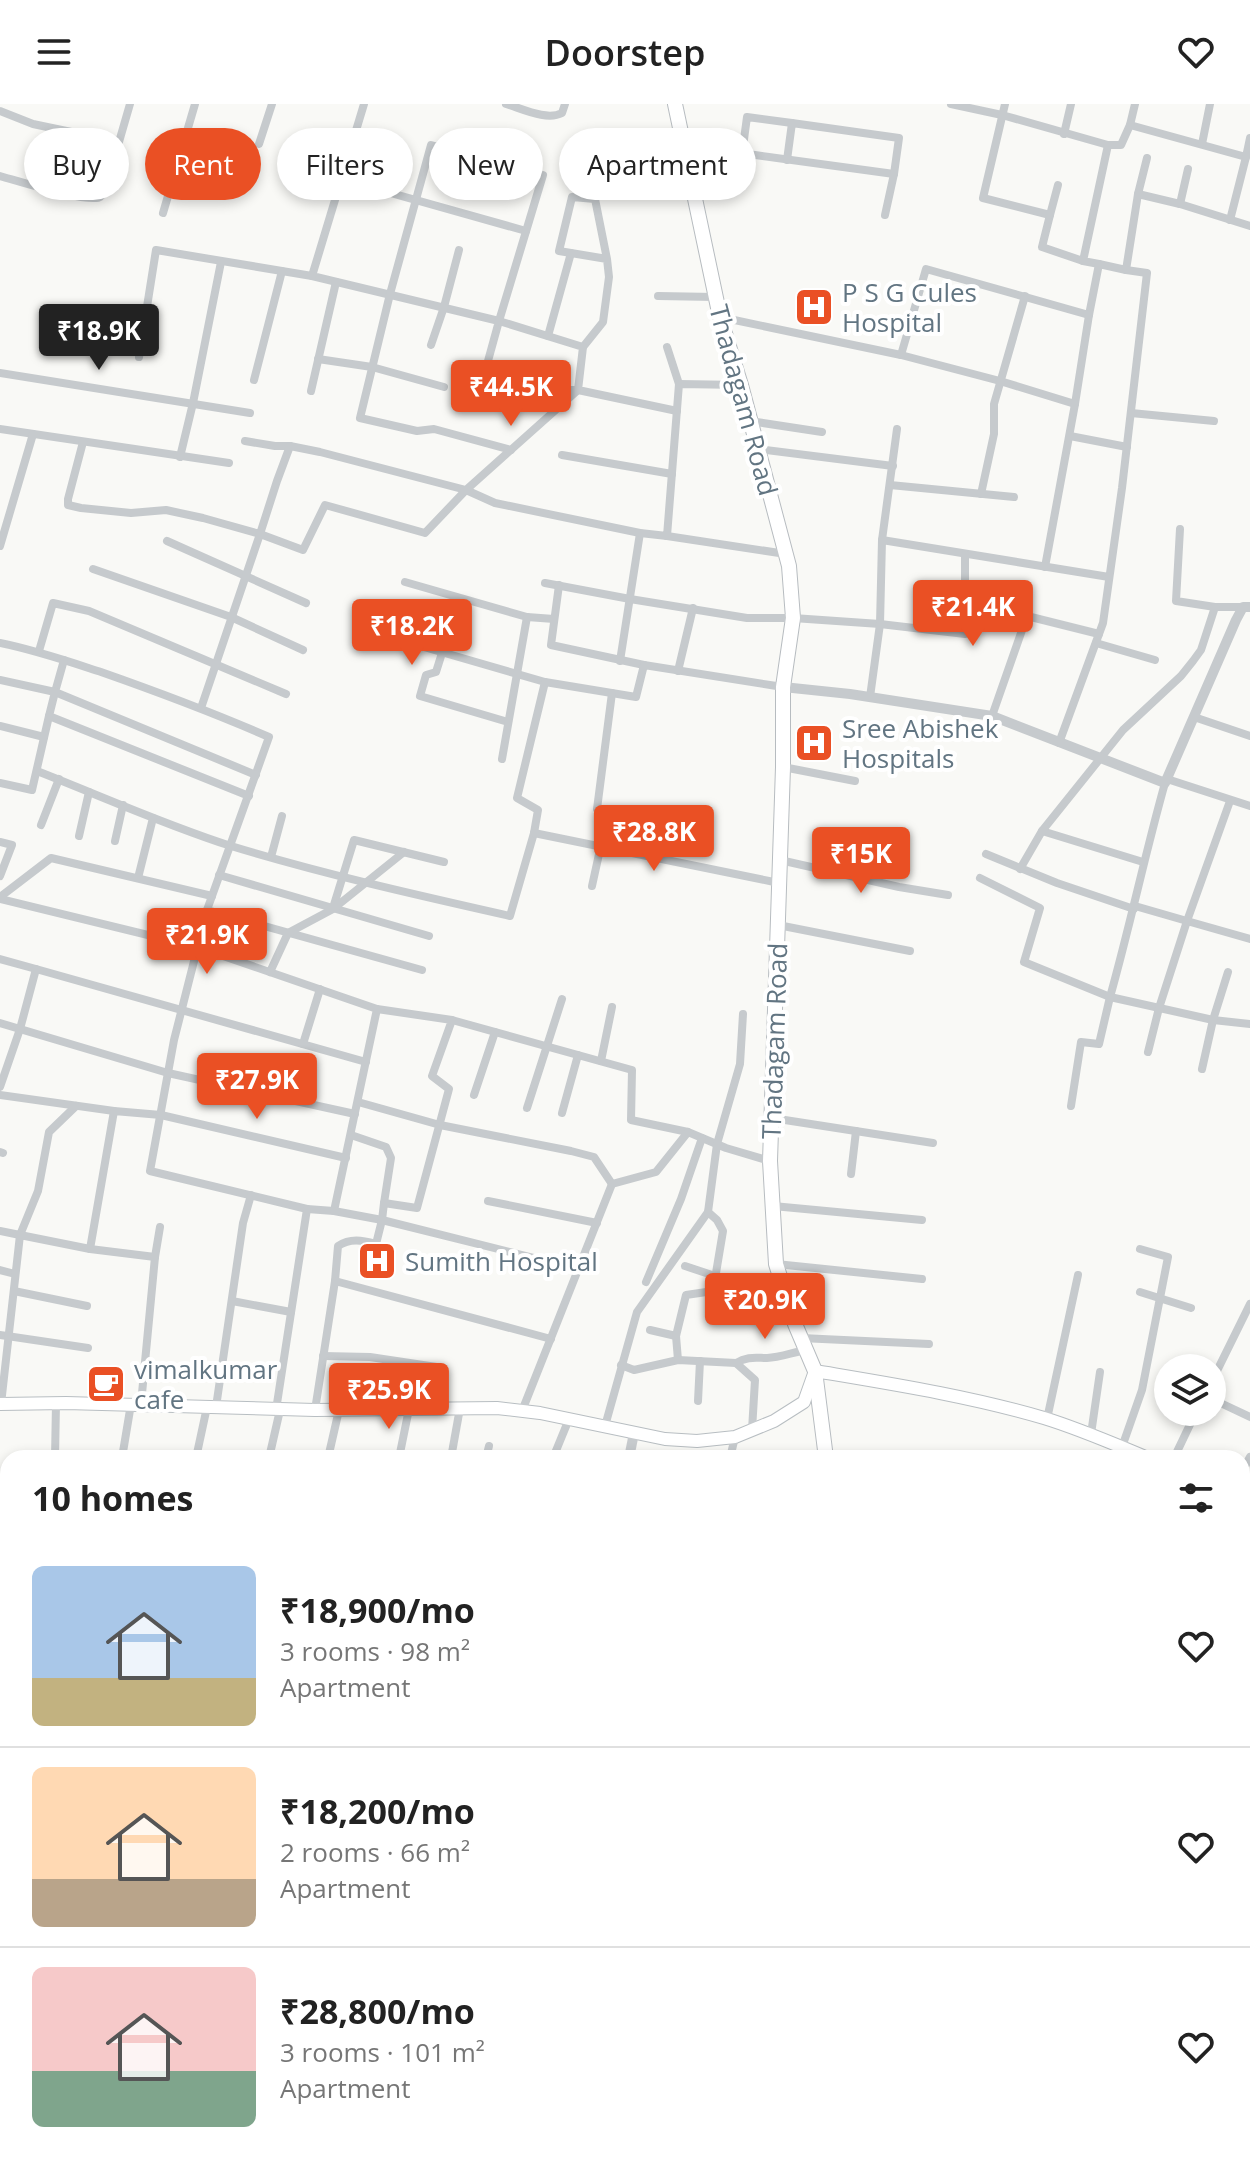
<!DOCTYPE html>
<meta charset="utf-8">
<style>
body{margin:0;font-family:"Open Sans",sans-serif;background:#f6f6f6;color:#222;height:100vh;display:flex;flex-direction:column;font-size:30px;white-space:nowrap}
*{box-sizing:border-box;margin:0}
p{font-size:26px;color:#767676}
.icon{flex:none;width:44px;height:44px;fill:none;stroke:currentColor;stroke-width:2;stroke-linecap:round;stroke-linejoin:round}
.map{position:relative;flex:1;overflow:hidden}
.panel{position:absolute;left:0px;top:1346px;width:1250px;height:714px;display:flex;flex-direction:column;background:#fff;border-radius:24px 24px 0 0;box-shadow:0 4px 12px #0003}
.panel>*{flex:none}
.banner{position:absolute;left:24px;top:24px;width:800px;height:72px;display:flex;gap:16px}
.fabs{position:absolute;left:1154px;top:1250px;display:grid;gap:16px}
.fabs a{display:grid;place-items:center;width:72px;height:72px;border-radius:50%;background:#fff;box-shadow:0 4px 12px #0003;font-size:40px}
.price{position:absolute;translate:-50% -68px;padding:0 18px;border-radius:8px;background:#ea5024;color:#fff;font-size:26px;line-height:52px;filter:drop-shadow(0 2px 4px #0008)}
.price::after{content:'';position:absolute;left:50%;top:48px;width:24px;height:18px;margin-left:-12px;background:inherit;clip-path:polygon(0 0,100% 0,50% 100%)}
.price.active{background:#222;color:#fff}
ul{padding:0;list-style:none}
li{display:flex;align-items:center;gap:24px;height:200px;padding:0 32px}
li+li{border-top:2px solid #e0e0e0}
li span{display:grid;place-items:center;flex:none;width:224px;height:160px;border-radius:12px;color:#555}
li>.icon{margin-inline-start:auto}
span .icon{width:96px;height:96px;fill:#fffc;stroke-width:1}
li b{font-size:34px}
h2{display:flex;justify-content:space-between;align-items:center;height:96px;padding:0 32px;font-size:34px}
.tag{padding:0 28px;border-radius:36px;background:#fff;box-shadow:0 4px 12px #0003;font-size:28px;line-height:72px}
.tag.active{background:#ea5024;color:#fff}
header{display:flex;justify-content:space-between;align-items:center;height:104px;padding:0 32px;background:#fff;font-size:36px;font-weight:600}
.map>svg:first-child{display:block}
</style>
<header><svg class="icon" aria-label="menu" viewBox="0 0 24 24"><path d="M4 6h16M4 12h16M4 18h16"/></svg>Doorstep<svg class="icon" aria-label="heart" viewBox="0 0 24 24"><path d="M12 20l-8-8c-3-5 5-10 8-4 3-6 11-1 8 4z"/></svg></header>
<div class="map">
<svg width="1250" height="2059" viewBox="0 0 1250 2059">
<rect width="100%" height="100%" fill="#f9f9f6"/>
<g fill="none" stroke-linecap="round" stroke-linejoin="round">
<defs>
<g id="secondary">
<path d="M0,1300L66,1299L315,1306L497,1304L540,1309L665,1335L697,1337L735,1333L774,1317L804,1298L815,1267C892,1280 969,1292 1044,1314C1080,1325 1114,1340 1148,1354"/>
<path d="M1242,1404L1250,1408"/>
</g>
<g id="primary">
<path d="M675,0L720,213L741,281L789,462L793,514L783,583V663L770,1057L776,1160L795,1220L815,1267L826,1354"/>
<path d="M907,2052V2059"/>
</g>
</defs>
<use href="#secondary" stroke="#b8bec2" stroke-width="14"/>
<use href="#primary" stroke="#b7bcc0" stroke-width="16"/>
<g stroke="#c6cacd" stroke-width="8">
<path d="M364,0L312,172L499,217L475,304"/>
<path d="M506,0C523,5 547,17 562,9L565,0"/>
<path d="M951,0L1002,11L1108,41"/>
<path d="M1005,0L983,94L1050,111L1042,143L1083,157"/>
<path d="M0,7L33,20L119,38L130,0"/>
<path d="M1130,21L1246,53L1230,116"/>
<path d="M1064,30L1071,0"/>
<path d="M259,40L272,0"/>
<path d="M1202,40L1210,0"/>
<path d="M685,48L748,50L894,70"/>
<path d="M742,50L747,13L792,19"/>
<path d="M1246,53L1250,34"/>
<path d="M787,56L792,19L899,34L894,70L885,111"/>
<path d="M0,72C15,76 91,100 100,93C109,86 116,50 119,38"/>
<path d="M341,75L526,127"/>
<path d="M1138,90L1147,54"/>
<path d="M1180,100L1188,65"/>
<path d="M163,109L195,0"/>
<path d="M1050,111L1058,81"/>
<path d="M1099,160L1083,157L1108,41H1121L1130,21L1135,0"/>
<path d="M658,192L715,193"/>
<path d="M720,213L901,251L1000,277L1075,300L1089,211L1099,160L1126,166L1138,90L1180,100L1250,122"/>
<path d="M548,232L571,149"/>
<path d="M431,241L444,203L459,146"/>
<path d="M583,243L603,218L609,173L607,155L559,147L572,93L595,95L607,155"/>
<path d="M667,243L679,280"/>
<path d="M901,251L926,165L1089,211"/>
<path d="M139,253L156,146L312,172"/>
<path d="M318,255L372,263L444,283"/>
<path d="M0,269L250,309"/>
<path d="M254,276L282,167"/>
<path d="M536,286H577"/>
<path d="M311,287L336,178"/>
<path d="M1131,309L1214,317"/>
<path d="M750,317L822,328"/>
<path d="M0,325L229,359"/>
<path d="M1070,332L1127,343"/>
<path d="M245,337L275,342H290"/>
<path d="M83,338L68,395V401L81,404L131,409L166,406L203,414L260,430L277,377L290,342L320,348L466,386L578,286"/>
<path d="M758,345L893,362"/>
<path d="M511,346L434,325L417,327L360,314L390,190L431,41L543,71L499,217L583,243L578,286L677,307"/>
<path d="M562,351L672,370"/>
<path d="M180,353L193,299L221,158"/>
<path d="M890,381L1014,393"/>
<path d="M981,390L994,330V300L1025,192"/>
<path d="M1180,425L1176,497L1215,503H1243"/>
<path d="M667,432L786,450"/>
<path d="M882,436L897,325"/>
<path d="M167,437L306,499"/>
<path d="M0,442L33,330"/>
<path d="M1045,463L1075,300"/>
<path d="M93,465L231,513L303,546"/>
<path d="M405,478L527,513L554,515"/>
<path d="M545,479L630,495L747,514H793L880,520L882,436L1109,473"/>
<path d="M559,481L551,541L644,561"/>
<path d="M0,539C35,546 67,557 101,568C158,588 214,609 269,633L207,806L174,936L150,1067L307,1105L276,1306"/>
<path d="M1096,539L1155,556"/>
<path d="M424,543L545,578"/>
<path d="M39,547L53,499L89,507L286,590"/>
<path d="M442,549L436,568L426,571L420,592L508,618"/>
<path d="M64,556L55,588L256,671"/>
<path d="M620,557L640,429"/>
<path d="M678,567L693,504"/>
<path d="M0,576L55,588L49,612L249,692"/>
<path d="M870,593L880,520L965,530V451"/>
<path d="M201,604L260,430L303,446L325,401L425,429L466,386L495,399L640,429L667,432L679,280L741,281"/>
<path d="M992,612L1027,512L1099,530"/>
<path d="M1194,613L1250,632"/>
<path d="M0,622L44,633"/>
<path d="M1059,639L1103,519L1122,384L1147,169L1126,166"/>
<path d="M502,655L527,513"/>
<path d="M783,663L855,677"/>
<path d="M37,667C101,692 165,721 231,742C323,770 417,791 510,812L534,729L538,706L517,694L545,578L636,593L644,561L783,583"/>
<path d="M1167,675L1250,702"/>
<path d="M0,679L32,686L49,612"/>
<path d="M1165,679C1145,750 1130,822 1110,893L1213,916L1250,920"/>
<path d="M597,705L612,589"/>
<path d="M41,721L59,675"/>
<path d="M1042,727L1143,758"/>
<path d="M534,729L779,779"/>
<path d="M79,732L89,688"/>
<path d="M115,737L123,701"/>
<path d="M0,738L12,741L0,772"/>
<path d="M986,750L1057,779L1134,805"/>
<path d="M271,753L282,712"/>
<path d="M780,756L899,783L948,791"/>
<path d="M1020,765L1042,727L1123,626L1181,572L1193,557L1201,546L1215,503"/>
<path d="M219,771L429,832"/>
<path d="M138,774L153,714"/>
<path d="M980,774L1040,804L1024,858L1110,893L1099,940L1081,938L1071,1002"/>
<path d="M592,782L601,741"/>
<path d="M0,793L51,754L212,792"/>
<path d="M0,795L197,843L377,905L334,1107L307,1105"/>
<path d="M1135,802L1187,817L1230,697"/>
<path d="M333,804L354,736L444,758"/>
<path d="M207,806L422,866"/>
<path d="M778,821L910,847"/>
<path d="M0,855L36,865"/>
<path d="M270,868L288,829L333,805L404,748"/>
<path d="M452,916L632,966L631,1016L688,1028L726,1044L770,1057"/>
<path d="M0,919L168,969L355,1010"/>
<path d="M303,940L320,885"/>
<path d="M1148,948L1159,904L1187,817L1250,835"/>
<path d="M601,957L612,903"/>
<path d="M1202,965L1213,916L1228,868"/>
<path d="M0,983L20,925L36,865L366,958"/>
<path d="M0,991L114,1007"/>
<path d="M474,991L495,928"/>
<path d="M358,998L440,1021L571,1047L594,1053L612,1080"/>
<path d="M527,1004L562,895"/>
<path d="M562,1009L578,951"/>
<path d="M772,1014L933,1039"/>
<path d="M351,1031L386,1043L391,1054L384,1099"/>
<path d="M0,1048L3,1049"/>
<path d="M851,1070L856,1027"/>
<path d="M488,1097L597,1119"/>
<path d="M773,1102L922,1116"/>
<path d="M334,1107L382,1116L384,1099L417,1104L449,985L432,972L452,916L377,905"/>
<path d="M0,1127L20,1131L38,1087L49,1028L76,1002"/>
<path d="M90,1145L155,1153"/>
<path d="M776,1160L922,1175"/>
<path d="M685,1162L715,1172"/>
<path d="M0,1166L15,1170"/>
<path d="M335,1177L338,1142C350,1134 362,1136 376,1140L382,1116L578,1165"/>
<path d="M646,1178L681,1095L702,1034"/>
<path d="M14,1187L87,1202"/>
<path d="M1140,1188L1191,1204"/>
<path d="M232,1197L291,1208"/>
<path d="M650,1226L676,1232"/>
<path d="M0,1231L88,1244"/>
<path d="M801,1234L929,1240"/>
<path d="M323,1252L370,1253L443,1264"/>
<path d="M678,1256L676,1232L686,1191L713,1187L723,1127L717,1116L708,1108L717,1040L740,960L743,910"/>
<path d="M736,1259C747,1252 756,1254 767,1254C779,1254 794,1248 806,1246"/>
<path d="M621,1261L634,1266L678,1256L736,1259L755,1276L752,1326"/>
<path d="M1212,1277L1250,1200"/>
<path d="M1212,1295L1250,1313"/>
<path d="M698,1297L700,1257"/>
<path d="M1,1300L20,1131L90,1145L114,1007L161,1011L346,1054"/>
<path d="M141,1300L155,1153L160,1123"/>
<path d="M216,1303L243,1119L251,1091"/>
<path d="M315,1306L335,1177L551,1235"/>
<path d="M522,1307L612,1080L656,1068L688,1028"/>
<path d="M1047,1315L1078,1171"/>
<path d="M605,1322L637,1208L708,1108"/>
<path d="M1091,1330L1100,1268"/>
<path d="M1122,1343L1142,1286L1168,1153L1140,1145"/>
<path d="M55,1354L56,1299"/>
<path d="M122,1354L131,1300"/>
<path d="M196,1354L207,1303"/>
<path d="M269,1354L280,1306"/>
<path d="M328,1354L339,1306"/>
<path d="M399,1354L409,1305"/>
<path d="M451,1354L460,1304"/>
<path d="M486,1354L489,1342"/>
<path d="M553,1354L569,1315"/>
<path d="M730,1354L735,1333"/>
<path d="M1174,1354L1196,1308"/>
<path d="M1242,1368L1250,1353"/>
<path d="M0,1419L8,1420"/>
<path d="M0,1467V1468"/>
<path d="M0,1526L8,1528"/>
<path d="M1242,1535L1250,1510"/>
<path d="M6,1609L8,1600"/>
<path d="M0,1656L8,1659"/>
<path d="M0,1732L8,1702"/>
<path d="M1244,1747L1250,1720"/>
<path d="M1242,1821L1250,1823"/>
<path d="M0,1842L8,1844"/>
<path d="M1242,1873L1250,1876"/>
<path d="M1242,1900L1250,1902"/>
<path d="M2,1901L8,1882"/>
<path d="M0,1924L8,1927"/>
<path d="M1242,1950L1250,1953"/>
<path d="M1242,2027L1250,2003"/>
<path d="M239,2052L249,2056L248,2059"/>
<path d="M493,2052L512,2059"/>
<path d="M695,2052L713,2059"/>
<path d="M921,2052L946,2059"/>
<path d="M1076,2052L1094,2059"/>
<path d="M37,2059L39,2052"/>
<path d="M114,2059L116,2052"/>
<path d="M191,2059L193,2052"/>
<path d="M224,2059L226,2052"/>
<path d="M276,2059L278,2052"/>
<path d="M325,2059L326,2052"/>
<path d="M610,2059L611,2052"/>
<path d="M644,2059L647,2052"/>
<path d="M1107,2059L1109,2052"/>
<path d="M1170,2059L1172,2052"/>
<path d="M1231,2059L1233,2052"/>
</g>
<g stroke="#c6cacd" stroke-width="10">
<path d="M783,583L850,590L992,612L1165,679L1236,516L1243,503H1250"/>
<path d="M629,1354L634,1329"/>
<path d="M379,2059L380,2052"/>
</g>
<use href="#secondary" stroke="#fff" stroke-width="12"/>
<use href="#primary" stroke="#fff" stroke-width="14"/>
</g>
<defs>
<symbol id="hospital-square" viewBox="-11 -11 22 22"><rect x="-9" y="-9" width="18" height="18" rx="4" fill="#ea5024" stroke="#fff"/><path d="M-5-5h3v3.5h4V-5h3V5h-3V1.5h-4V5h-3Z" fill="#fff"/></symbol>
<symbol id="cafe-square" viewBox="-11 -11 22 22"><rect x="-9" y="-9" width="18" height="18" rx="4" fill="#ea5024" stroke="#fff"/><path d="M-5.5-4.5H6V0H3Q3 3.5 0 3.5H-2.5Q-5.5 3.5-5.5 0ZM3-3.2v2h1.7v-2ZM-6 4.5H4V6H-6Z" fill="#fff"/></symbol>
</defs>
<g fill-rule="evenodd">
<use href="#hospital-square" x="792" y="181" width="44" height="44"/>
<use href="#hospital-square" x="792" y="617" width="44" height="44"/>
<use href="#hospital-square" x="355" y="1135" width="44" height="44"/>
<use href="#cafe-square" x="84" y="1258" width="44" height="44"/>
</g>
<g text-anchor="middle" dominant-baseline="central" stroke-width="8" stroke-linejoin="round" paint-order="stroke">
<g font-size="26" fill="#627582" stroke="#fff" text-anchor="start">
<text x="842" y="188">P S G Cules<tspan x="842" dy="30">Hospital</tspan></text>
<text x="842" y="624">Sree Abishek<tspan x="842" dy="30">Hospitals</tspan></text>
<text x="405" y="1157">Sumith Hospital</text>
<text x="134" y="1265">vimalkumar<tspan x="134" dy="30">cafe</tspan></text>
</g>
<g font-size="26" fill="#627582" stroke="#fff">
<text transform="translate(744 296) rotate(75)">Thadagam Road</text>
<text transform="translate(774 937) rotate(-88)">Thadagam Road</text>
</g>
</g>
</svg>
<div class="fabs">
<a><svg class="icon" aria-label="layers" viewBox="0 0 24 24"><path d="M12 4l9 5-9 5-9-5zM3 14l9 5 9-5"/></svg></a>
</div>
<b class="price active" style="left:99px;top:268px">₹18.9K</b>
<b class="price" style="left:511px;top:324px">₹44.5K</b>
<b class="price" style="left:973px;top:544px">₹21.4K</b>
<b class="price" style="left:412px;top:563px">₹18.2K</b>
<b class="price" style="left:654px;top:769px">₹28.8K</b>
<b class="price" style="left:861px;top:791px">₹15K</b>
<b class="price" style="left:207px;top:872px">₹21.9K</b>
<b class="price" style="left:257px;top:1017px">₹27.9K</b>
<b class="price" style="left:765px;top:1237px">₹20.9K</b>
<b class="price" style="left:389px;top:1327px">₹25.9K</b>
<div class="banner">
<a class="tag">Buy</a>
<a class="tag active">Rent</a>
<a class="tag">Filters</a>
<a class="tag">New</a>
<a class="tag">Apartment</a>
</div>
<section class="panel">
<h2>10 homes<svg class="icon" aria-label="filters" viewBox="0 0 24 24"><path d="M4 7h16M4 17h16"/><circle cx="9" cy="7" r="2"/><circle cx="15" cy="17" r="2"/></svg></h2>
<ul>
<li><span style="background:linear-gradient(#a9c7e8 70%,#c2b280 0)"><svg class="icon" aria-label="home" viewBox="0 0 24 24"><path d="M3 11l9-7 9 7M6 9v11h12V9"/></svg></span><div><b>₹18,900/mo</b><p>3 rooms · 98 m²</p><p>Apartment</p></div><svg class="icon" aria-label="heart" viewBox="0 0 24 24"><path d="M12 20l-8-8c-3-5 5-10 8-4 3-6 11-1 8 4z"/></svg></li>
<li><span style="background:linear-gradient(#ffd9b3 70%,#b9a48a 0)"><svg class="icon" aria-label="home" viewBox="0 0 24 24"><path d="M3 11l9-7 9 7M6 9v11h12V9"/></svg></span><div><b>₹18,200/mo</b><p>2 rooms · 66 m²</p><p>Apartment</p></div><svg class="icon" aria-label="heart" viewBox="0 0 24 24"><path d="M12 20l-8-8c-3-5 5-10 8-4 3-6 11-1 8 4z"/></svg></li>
<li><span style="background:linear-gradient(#f6c9c9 65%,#7fa58c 0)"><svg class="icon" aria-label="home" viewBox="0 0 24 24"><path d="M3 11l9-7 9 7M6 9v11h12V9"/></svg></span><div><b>₹28,800/mo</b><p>3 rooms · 101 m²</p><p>Apartment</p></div><svg class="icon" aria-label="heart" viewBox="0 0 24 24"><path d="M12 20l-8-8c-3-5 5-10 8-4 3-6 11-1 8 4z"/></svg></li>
</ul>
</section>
</div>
